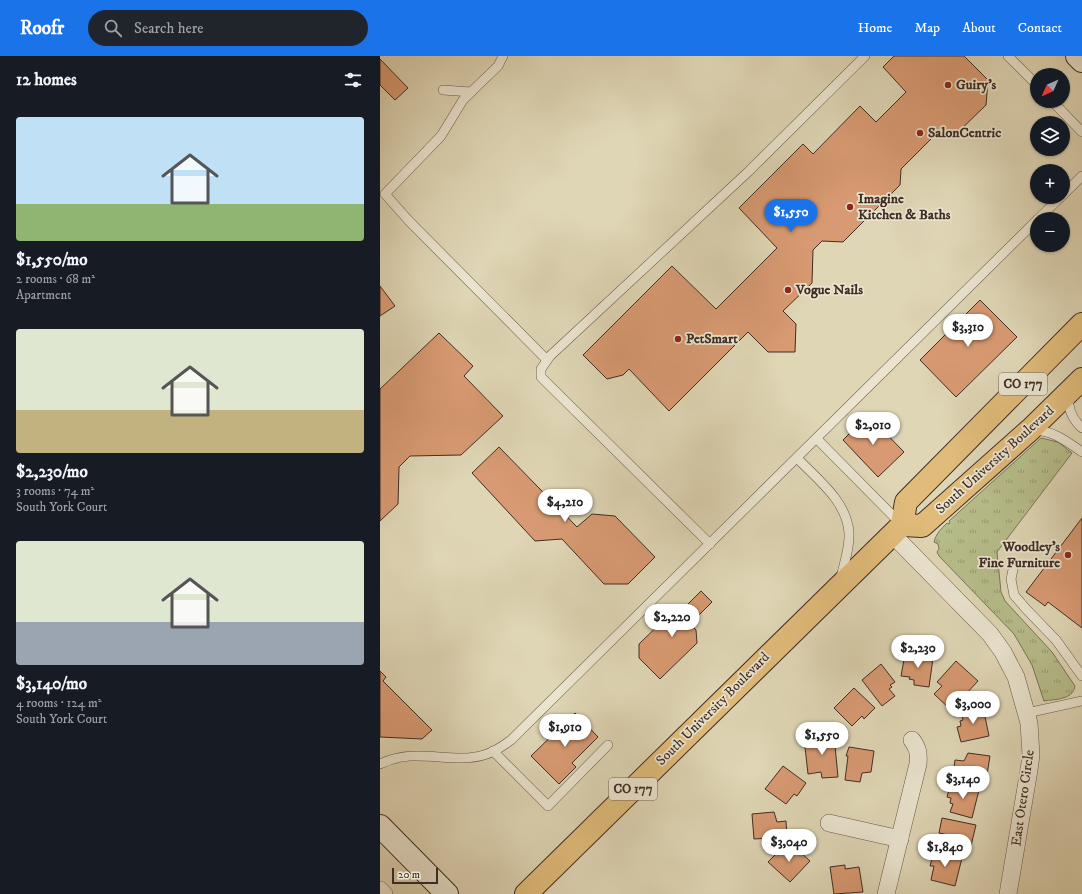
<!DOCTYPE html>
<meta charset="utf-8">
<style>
body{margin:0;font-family:"IM FELL DW Pica",serif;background:#20242c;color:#f1f3f6;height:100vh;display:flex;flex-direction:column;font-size:15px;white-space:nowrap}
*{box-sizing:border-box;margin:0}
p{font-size:13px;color:#9ea1a6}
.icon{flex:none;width:22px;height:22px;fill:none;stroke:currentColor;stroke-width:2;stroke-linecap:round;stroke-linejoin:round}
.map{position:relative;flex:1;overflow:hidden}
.details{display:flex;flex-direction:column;background:#171b24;width:380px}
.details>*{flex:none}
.needle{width:26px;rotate:225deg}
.fabs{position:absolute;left:650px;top:12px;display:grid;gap:8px}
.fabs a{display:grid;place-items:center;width:40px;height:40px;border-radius:50%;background:#171b24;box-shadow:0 1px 3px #0004;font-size:20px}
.scale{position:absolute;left:12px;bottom:10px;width:46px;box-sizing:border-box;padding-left:4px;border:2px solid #402d25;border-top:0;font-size:11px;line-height:14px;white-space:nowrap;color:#402d25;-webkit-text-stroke:3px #eae4cf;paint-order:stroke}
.price{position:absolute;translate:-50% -34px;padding:0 9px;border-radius:14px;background:#fff;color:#222;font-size:13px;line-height:26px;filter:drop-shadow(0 1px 2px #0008)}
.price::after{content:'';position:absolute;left:50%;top:24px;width:12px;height:9px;margin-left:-6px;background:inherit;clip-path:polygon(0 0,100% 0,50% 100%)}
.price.selected{background:#1a73e8;color:#fff}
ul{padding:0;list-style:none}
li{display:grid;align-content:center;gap:8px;height:212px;padding:0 16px}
li span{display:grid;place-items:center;height:124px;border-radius:4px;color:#555}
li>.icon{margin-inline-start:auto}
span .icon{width:72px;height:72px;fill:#fffc;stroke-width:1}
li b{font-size:17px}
h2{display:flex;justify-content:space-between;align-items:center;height:48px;padding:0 16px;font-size:17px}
header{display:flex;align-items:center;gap:24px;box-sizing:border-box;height:56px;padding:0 20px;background:#1a73e8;color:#fff}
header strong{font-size:19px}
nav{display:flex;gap:22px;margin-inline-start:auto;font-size:14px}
.search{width:280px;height:36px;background:#20242c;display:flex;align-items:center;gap:10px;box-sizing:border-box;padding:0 14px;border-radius:22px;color:#9ea1a6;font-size:15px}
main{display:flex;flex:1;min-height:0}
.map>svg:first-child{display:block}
</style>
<header>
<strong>Roofr</strong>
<div class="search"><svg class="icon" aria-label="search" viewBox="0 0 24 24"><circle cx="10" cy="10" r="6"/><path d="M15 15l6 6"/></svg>Search here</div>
<nav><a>Home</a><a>Map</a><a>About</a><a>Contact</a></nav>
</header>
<main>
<section class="details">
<h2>12 homes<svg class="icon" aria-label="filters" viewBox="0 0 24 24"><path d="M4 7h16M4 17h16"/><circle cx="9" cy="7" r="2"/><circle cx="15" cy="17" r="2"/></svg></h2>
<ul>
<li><span style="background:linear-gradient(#bfe0f5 70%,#8fb573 0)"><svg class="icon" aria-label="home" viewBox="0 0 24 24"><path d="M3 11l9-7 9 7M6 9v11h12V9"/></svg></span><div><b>$1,550/mo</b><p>2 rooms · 68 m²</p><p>Apartment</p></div></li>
<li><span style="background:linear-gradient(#dfe7d0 65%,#c2b280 0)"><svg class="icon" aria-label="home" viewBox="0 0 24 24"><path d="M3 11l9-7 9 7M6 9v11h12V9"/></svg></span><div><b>$2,230/mo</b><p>3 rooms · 74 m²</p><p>South York Court</p></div></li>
<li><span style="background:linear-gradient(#dfe7d0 65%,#9aa5b1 0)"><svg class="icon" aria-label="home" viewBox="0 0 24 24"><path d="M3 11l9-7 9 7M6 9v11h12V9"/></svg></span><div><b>$3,140/mo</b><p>4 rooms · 124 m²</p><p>South York Court</p></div></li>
</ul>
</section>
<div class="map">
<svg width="702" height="838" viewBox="0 0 702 838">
<defs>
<pattern id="grass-tufts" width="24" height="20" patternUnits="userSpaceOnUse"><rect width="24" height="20" fill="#b6bd8a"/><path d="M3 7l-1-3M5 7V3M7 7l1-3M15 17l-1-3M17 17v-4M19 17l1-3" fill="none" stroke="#959a71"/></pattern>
</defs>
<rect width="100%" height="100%" fill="#dfd6b5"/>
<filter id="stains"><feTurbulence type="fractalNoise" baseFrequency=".005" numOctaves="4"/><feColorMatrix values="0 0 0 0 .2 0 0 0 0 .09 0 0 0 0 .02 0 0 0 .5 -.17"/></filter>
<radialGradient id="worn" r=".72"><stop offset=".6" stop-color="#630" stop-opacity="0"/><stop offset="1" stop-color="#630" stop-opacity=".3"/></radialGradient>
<path fill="url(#grass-tufts)" stroke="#7b7558" d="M661,382L678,386L692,397L617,496L621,536L625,545L672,596L695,630C693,644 675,643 664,645L652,609L634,578L559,500L557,496L559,493L558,488L554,486C556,478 561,473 567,467L569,468L570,467L569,465Z"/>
<g fill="#d89a72" stroke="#402d25">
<path d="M514,0H584L608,24L606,49L572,82L562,72L521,113L520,129L463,186L442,185L433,194L432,227L403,255L416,268L415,296H388L368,276L289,355L249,313L243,319L227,323L203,299L292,210L336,253L397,192L359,152L423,88L433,98L480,50L496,66L526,36L503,11Z"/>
<path d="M0,3L28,32L15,44L0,29Z"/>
<path d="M0,230L15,250L0,260Z"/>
<path d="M600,244L637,281L576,341L540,304Z"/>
<path d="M59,277L93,310L84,320L123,360L81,399L30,400L19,411L18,448L0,465V333Z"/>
<path d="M488,359L524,396L498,421L463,384Z"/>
<path d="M119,391L197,471L212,458L235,460L275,501L248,528H224L182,483L155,485L92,417Z"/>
<path d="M702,462V572L668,546L665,550L646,536Z"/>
<path d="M321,535L332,546L310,568L316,574L317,587L280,623L259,602V588L295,553L299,557Z"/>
<path d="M525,598L553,602L549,631L534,629V624L529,623L530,621L521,620Z"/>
<path d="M576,605L598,625L571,654L554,638L562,630L557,626Z"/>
<path d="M501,608L515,626L510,629L512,631L509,633L515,640L502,650L482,624Z"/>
<path d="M0,615L6,621L3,625L52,674L42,683L0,681Z"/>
<path d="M474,632L495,652L484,663L482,660L472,670L454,652Z"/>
<path d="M603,651L609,680L581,686L577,671L581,670L580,665L583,664L581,656Z"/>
<path d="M195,657L218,681L192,707L196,711L179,728L151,700Z"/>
<path d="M454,679L458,721L442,722L441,716L428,718L424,682Z"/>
<path d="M469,691L494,695L491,716L482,717L480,726L465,724L468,700H466Z"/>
<path d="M588,697L610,700L606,725L573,719L575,704L584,705Z"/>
<path d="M403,710L426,727L417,740L414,738L406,748L385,733Z"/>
<path d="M571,727L599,734L592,762L570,756L573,748L570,747L571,742L567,741Z"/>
<path d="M394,756L397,766L406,765L407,781L374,783L372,758Z"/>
<path d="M562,762L596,769L590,794L568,789V779L559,777Z"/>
<path d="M404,790L415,799L419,795L430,805L410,826L388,806Z"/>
<path d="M554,795L582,802L575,830L551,824L554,810H550Z"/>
<path d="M465,809V813L479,811L483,836L454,838L450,811Z"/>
</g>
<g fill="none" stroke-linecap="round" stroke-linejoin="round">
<defs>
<g id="lane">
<path d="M628,0L657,29"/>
<path d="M63,34L91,36L118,10L123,0"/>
<path d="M91,36L83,44L61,80L5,138L29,165L167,304"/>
<path d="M672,45L702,76"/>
<path d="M683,139L702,120"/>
<path d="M658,163L681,141"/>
<path d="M688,340C688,353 692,363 702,372"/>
<path d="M654,374C674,375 686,385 702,396"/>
<path d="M437,383L521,468"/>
<path d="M417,402C437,423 467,445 469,477C470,492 464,507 461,522"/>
<path d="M330,488L161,321V313L170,300L368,116L485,0"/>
<path d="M634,509L631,523L634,539L647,554L676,584L702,620"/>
<path d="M647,657L702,645"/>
<path d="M113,695L168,750L228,689"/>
<path d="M0,708C36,690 70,709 104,699C114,696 123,690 131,684L657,164"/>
</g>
<g id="street">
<path d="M512,478L610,578L623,596L636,621L649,667L651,699L649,714L628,838"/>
<path d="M449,767L520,783"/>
<path d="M0,834L4,838"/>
<path d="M506,838L538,708C539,698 538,692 532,684"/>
</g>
<g id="secondary">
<path d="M697,0L702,5"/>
<path d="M0,770L67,838"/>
</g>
<g id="primary">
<path d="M522,469L542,470L651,373L702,323"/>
<path d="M146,838L522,469L526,446L702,268"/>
</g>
</defs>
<use href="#lane" stroke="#685749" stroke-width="10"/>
<use href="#street" stroke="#685749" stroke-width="18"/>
<use href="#secondary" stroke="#402d25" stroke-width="24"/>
<use href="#primary" stroke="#402d25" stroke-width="24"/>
<use href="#lane" stroke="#eae4cf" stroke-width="9"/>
<use href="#street" stroke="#eae4cf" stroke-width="17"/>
<use href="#secondary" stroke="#eae4cf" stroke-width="22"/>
<use href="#primary" stroke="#e0bb7a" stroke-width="22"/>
</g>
<g fill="#8f2418" stroke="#eae4cf" stroke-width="1.5">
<circle cx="568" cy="29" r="4"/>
<circle cx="540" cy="77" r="4"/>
<circle cx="470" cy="151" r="4"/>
<circle cx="408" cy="234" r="4"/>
<circle cx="298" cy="283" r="4"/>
<circle cx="688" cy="499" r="4"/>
</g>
<g text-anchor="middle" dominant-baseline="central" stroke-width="3.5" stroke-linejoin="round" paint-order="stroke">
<g fill="#eae4cf" stroke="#736458" stroke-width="1">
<rect x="619" y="317" width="48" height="22" rx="3"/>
<rect x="229" y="722" width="48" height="22" rx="3"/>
</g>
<g font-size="13" font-weight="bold" fill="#402d25">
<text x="643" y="328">CO 177</text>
<text x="253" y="733">CO 177</text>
</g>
<g font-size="14" font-weight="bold" fill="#402d25" stroke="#eae4cf" text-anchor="start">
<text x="576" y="29">Guiry's</text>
<text x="548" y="77">SalonCentric</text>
<text x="478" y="143">Imagine<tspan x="478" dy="16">Kitchen &amp; Baths</tspan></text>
<text x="416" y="234">Vogue Nails</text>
<text x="306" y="283">PetSmart</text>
<text x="680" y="491" text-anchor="end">Woodley's<tspan x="680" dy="16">Fine Furniture</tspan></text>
</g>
<g font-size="14" fill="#402d25" stroke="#eae4cf">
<text transform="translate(615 404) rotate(-42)">South University Boulevard</text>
<text transform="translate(333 653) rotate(-45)">South University Boulevard</text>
<text transform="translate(643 742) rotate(-82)">East Otero Circle</text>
</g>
</g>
<rect width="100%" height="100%" filter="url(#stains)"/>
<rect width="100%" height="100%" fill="url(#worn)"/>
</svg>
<div class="fabs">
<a><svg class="needle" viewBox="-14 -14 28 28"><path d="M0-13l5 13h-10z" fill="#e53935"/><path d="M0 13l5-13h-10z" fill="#9ea1a6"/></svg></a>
<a><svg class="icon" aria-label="layers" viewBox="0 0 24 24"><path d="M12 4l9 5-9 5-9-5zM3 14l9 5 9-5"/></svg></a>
<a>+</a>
<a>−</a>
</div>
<div class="scale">20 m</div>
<b class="price selected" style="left:411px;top:177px">$1,550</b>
<b class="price" style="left:588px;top:292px">$3,310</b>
<b class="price" style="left:493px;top:390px">$2,010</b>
<b class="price" style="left:185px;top:467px">$4,210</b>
<b class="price" style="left:292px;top:582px">$2,220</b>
<b class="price" style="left:538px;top:613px">$2,230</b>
<b class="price" style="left:593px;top:669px">$3,000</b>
<b class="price" style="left:185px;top:692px">$1,910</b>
<b class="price" style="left:442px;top:700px">$1,550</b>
<b class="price" style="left:583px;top:744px">$3,140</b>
<b class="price" style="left:409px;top:807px">$3,040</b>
<b class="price" style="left:565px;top:812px">$1,840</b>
</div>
</main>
